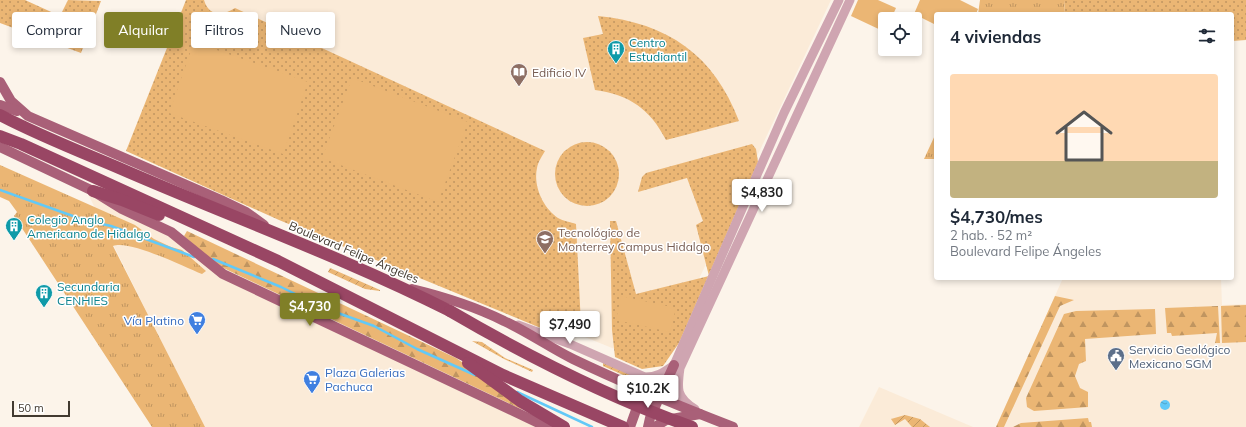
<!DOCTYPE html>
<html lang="es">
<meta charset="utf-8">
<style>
body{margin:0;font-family:Mulish,sans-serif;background:#f6f6f7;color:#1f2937;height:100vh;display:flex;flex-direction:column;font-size:15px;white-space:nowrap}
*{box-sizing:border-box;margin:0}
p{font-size:13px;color:#747a83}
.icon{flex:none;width:22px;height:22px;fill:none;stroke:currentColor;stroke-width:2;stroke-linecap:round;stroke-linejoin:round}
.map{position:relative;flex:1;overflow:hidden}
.sheet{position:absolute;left:934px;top:12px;width:300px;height:268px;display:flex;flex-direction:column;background:#fff;border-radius:4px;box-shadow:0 2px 6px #0003}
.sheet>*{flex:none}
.top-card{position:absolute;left:12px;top:12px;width:380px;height:36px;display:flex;gap:8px}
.buttons{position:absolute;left:878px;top:12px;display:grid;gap:8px}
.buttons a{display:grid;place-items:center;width:44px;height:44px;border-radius:4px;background:#fff;box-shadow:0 2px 6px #0003;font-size:20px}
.scale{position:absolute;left:12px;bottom:10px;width:58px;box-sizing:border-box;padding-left:4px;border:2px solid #423a30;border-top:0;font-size:11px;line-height:14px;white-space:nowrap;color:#423a30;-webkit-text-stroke:3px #fff;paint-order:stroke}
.price{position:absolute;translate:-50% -34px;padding:0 9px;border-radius:4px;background:#fff;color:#222;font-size:13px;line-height:26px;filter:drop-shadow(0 1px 2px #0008)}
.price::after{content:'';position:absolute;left:50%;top:24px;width:12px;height:9px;margin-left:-6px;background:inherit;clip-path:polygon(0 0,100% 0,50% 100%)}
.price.active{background:#807f27;color:#fff}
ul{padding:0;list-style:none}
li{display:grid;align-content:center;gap:8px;height:212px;padding:0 16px}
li+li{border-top:1px solid #e0e1e3}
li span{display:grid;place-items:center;height:124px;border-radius:4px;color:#555}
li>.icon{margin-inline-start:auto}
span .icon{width:72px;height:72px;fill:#fffc;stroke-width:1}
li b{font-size:17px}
h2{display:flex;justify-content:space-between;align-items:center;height:48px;padding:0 16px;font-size:17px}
.pill{padding:0 14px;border-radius:4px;background:#fff;box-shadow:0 2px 6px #0003;font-size:14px;line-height:36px}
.pill.active{background:#807f27;color:#fff}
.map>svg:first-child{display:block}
</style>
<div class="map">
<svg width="1246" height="427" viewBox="0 0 1246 427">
<defs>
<pattern id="grass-tufts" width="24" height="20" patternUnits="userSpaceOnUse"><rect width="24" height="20" fill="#ebb674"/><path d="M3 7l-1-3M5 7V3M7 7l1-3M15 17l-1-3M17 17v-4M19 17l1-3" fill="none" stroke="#c09560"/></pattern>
<pattern id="forest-firs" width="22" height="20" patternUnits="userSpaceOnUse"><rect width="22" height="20" fill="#ebb674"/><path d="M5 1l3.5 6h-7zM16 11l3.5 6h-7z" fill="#c09560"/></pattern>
<pattern id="park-dots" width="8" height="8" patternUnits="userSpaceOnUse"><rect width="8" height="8" fill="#ebb674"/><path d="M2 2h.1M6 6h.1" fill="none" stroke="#c09560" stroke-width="1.8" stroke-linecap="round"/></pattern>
<pattern id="garden-furrows" width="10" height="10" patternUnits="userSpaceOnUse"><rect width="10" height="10" fill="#ebb674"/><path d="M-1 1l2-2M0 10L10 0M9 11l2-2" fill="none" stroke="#c09560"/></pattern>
<pattern id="water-ripples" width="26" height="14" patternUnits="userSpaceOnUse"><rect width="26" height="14" fill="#62c9f7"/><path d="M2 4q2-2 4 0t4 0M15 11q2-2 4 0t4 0" fill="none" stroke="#52a4c8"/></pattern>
</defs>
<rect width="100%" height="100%" fill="#fcf4ea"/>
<g fill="#fbebd8">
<path d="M194,0H831L662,357L649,363L127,151Z"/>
<path d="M85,188L171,232L223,274L547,427H204Z"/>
<path d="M1063,278H1221L1222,305L1246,304V427H996Z"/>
<path d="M879,387L973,427H859Z"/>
</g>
<g fill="url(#grass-tufts)">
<path d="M980,0H1065L1064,14H978Z"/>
<path d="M936,133V159H924Z"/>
<path d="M0,165L135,225L154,239L171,247L182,250L206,271L202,274C184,267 129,239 113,246L205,427H152L14,216L17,212L9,201L0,197Z"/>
</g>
<g fill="url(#forest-firs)">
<path d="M187,231L456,358L475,371L523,410L215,264L184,236Z"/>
<path d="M1055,296L1074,300L1060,306L1004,427H996Z"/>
<path d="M1246,305V342L1222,343L1221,306Z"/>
<path d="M1218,306L1220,343H1215L1217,333L1172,336L1171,333H1167L1165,308Z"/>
<path d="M1155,309L1156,334L1085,339L1086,361L1079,364L1075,376L1080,388L1088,392V407L1034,411L1027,407L1026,398L1064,314L1076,311Z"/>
<path d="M1088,418L1089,422H1091L1092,427H1013L1021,423Z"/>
</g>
<g fill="url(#park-dots)">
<path d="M0,0H25L60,16L68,0L101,1L81,53L0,23Z"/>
<path d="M186,0H204C209,17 223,16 235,8L545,151C542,156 538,162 537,168C533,186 543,208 558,218C563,221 571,222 576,224L581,325L565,338L279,220L126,151Z"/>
<path d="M1065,0H1246V40L1232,41V14H1064Z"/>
<path d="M598,16C668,23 714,55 739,121L666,140C650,109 630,95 595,90L583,38L603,34Z"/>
<circle cx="587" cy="174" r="32"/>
<path d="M752,144L756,149L758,162L679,343L663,366L642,369L615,357L612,330L610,221H616L636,294L709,276L696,225L703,221L687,178L638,192L642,177L646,173Z"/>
</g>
<g fill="url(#garden-furrows)">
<path d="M330,268L380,290V291L365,289L328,272Z"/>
<path d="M472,341L482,342L505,358L533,370L532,372L504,359Z"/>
<path d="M603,362L662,377L664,378L657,390L603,366Z"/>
<path d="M905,415L920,419L930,427H912L905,419L895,425L891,419Z"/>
</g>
<g fill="#ebb674">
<path d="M858,0H878L896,8L891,19H885V32L851,16Z"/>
<path d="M920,0H960L978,9L976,14H936V25L914,14Z"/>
<path d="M194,42L308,82L283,154L169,113Z"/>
<path d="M352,78L468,122L438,202L322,158Z"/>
<path d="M621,296L676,308L670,332L616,320Z"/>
</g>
<circle fill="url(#water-ripples)" cx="1165" cy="405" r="5"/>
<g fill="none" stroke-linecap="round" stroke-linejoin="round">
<g stroke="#62c9f7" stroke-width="2.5">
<path d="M0,190L84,220L111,226L194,257"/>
<path d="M213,259L281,287L324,308L374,326L417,349L475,375"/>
<path d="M517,392L592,427"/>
</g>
<g stroke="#cfa5b1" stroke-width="9">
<path d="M518,325L570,344L645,377C658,377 664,372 674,365L784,113L839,0"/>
<path d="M695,409C676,397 677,389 680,368L850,0"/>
</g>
<g stroke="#a96078" stroke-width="10">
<path d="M0,82L11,101L28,116L221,200L246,212L264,225"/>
<path d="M0,105L17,111"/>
<path d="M0,147L93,191L122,209L171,232L223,274L547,427"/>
<path d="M412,289C445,297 474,306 504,321C528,332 549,347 573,359C625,384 679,406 733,427"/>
<path d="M630,427L640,399L638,388"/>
<path d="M648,427L650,418L674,365"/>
<path d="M655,427L666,420L700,414"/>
</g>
<g stroke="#994664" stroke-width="12">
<path d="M0,115C38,135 79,151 119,168C229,216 343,257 450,311"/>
<path d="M0,136L21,144L278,261L503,375L623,427"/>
<path d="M93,191L122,200L159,215"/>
<path d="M468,363L520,401L564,427"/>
</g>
<path stroke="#994664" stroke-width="12" d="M450,311C527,356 608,397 692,427"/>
</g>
<defs>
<symbol id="building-pin" viewBox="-11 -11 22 30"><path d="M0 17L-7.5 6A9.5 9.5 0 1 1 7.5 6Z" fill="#0f9aa8" stroke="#fff"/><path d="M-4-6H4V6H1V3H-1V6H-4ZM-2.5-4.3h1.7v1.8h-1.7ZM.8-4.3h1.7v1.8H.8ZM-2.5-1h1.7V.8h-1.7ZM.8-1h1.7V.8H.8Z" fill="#fff"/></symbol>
<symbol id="library-pin" viewBox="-11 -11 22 30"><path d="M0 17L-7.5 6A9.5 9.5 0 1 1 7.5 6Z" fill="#8d6e63" stroke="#fff"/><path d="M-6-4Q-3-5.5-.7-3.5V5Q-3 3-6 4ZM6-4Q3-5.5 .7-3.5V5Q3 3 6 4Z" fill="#fff"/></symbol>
<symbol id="university-pin" viewBox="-11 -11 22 30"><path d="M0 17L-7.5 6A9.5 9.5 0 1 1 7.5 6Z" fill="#8d6e63" stroke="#fff"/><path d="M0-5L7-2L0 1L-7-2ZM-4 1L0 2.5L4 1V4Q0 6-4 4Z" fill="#fff"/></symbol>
<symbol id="supermarket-pin" viewBox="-11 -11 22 30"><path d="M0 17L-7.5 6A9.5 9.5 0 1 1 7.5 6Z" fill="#3f7fe0" stroke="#fff"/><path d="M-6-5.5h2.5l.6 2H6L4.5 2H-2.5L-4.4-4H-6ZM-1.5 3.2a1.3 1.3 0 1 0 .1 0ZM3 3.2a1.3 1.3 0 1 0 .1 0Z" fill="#fff"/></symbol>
<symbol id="civic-pin" viewBox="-11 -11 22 30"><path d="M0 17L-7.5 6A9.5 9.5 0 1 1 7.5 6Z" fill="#5c6f8a" stroke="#fff"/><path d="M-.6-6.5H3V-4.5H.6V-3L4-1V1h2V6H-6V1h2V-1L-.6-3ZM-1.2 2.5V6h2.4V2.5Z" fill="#fff"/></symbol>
</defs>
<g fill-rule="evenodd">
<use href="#building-pin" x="606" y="39" width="20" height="27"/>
<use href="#library-pin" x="509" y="62" width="20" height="27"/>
<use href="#building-pin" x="4" y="216" width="20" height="27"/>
<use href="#university-pin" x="535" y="229" width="20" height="27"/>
<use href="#building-pin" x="34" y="283" width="20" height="27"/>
<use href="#supermarket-pin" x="187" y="310" width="20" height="27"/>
<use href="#civic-pin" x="1106" y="346" width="20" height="27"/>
<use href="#supermarket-pin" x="302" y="369" width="20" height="27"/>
</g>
<g text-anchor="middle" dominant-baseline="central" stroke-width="3" stroke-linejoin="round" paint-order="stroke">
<g font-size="12" fill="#0d838f" stroke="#fff" text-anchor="start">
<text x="629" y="42">Centro<tspan x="629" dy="14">Estudiantil</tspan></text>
<text x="27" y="219">Colegio Anglo<tspan x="27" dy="14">Americano de Hidalgo</tspan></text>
<text x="57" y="286">Secundaria<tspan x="57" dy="14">CENHIES</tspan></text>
</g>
<g font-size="12" fill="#785e54" stroke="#fff" text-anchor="start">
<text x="532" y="72">Edificio IV</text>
<text x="558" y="232">Tecnológico de<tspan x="558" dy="14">Monterrey Campus Hidalgo</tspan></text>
</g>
<g font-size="12" fill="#423a30" stroke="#fff">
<text transform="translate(354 252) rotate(23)">Boulevard Felipe Ángeles</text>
</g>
<g font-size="12" fill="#366cbe" stroke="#fff" text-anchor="end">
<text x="184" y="320">Vía Platino</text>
<text x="325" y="372" text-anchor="start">Plaza Galerias<tspan x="325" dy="14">Pachuca</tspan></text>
</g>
<g font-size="12" fill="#4e5e75" stroke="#fff" text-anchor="start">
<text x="1129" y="349">Servicio Geológico<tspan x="1129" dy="14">Mexicano SGM</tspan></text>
</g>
</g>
</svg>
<div class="buttons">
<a><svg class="icon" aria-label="locate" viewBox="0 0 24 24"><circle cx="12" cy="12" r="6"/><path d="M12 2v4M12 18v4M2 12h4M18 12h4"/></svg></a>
</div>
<div class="scale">50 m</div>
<b class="price" style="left:762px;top:213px">$4,830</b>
<b class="price active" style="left:310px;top:327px">$4,730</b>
<b class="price" style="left:570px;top:345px">$7,490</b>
<b class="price" style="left:648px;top:409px">$10.2K</b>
<div class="top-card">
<a class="pill">Comprar</a>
<a class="pill active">Alquilar</a>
<a class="pill">Filtros</a>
<a class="pill">Nuevo</a>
</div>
<section class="sheet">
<h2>4 viviendas<svg class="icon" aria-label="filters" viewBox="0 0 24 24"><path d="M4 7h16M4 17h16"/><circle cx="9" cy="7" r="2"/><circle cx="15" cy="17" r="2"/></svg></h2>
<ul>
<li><span style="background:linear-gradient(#ffd9b3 70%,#c2b280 0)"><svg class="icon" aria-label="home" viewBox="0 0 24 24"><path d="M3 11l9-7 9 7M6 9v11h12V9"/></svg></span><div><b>$4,730/mes</b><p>2 hab. · 52 m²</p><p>Boulevard Felipe Ángeles</p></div></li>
</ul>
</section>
</div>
